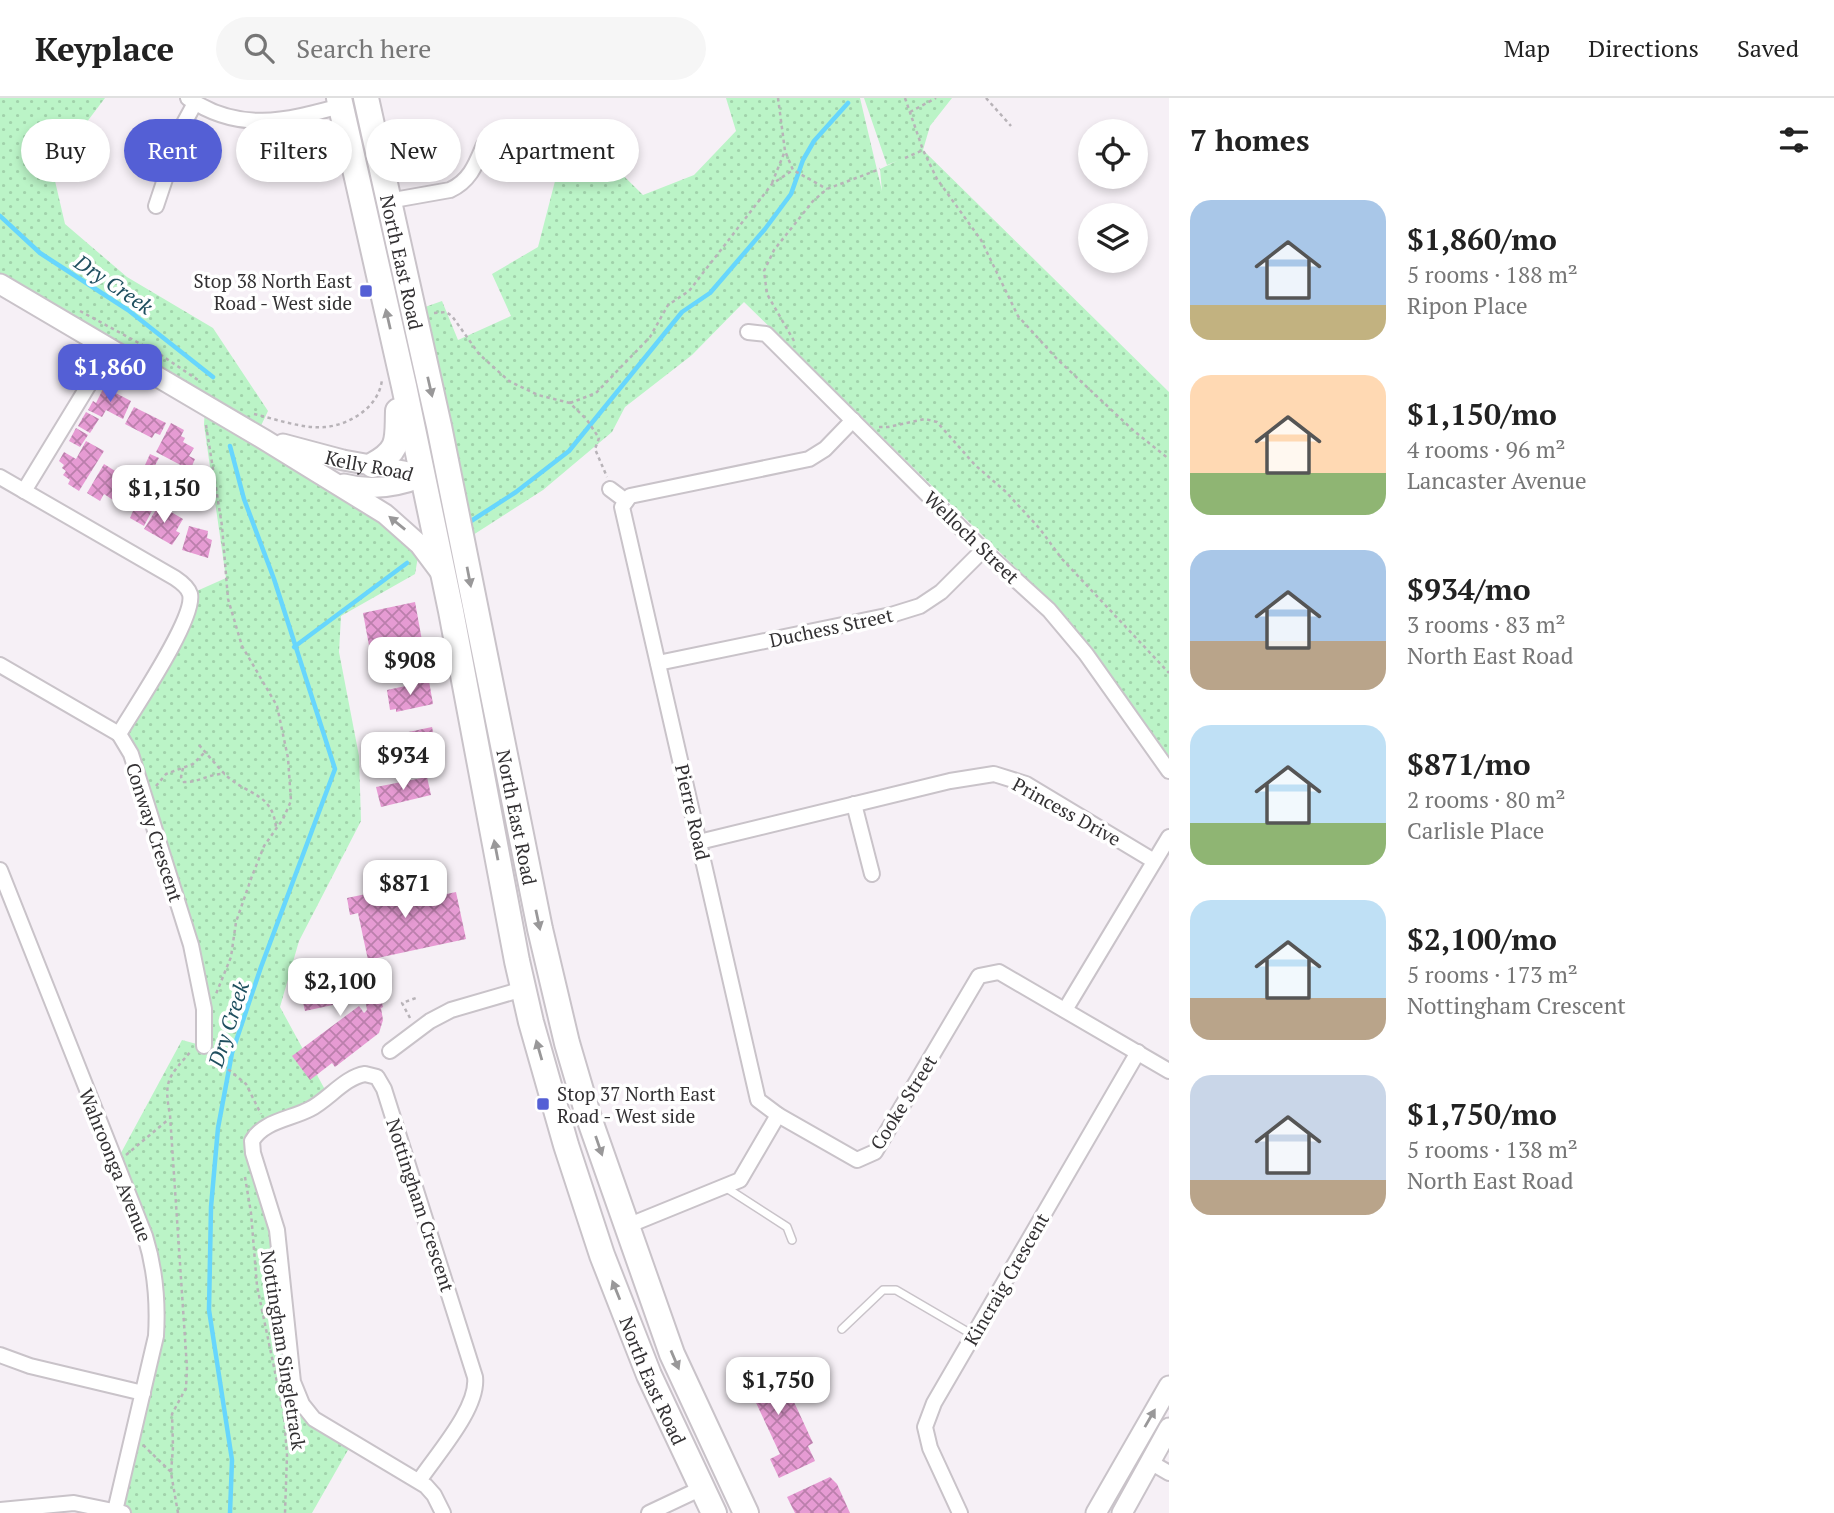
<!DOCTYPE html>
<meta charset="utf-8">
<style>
body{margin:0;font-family:"PT Serif",serif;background:#f6f6f6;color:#222;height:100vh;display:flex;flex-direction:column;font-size:26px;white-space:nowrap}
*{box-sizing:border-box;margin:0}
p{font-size:23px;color:#767676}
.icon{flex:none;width:38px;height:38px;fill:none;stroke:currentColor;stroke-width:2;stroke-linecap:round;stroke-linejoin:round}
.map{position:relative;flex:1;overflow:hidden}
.side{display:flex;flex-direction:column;background:#fff;width:665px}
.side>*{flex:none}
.top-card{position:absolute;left:21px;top:21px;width:665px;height:63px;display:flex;gap:14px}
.tools{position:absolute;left:1078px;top:21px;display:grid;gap:14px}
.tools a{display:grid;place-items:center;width:70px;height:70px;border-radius:50%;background:#fff;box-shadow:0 4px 10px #0003;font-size:35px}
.price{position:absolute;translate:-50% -60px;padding:0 16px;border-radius:14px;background:#fff;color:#222;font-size:23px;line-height:46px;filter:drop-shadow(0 2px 4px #0008)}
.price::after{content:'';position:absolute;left:50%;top:42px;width:21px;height:16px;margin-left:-10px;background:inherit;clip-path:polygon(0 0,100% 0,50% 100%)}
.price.selected{background:#545fd5;color:#fff}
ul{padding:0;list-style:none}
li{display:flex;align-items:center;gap:21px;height:175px;padding:0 21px}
li span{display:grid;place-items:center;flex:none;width:196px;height:140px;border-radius:21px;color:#555}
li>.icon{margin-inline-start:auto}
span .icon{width:84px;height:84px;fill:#fffc;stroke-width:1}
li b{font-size:30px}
h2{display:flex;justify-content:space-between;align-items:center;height:84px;padding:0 21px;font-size:30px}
.chip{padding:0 24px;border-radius:32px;background:#fff;box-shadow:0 4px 10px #0003;font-size:24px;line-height:63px}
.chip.selected{background:#545fd5;color:#fff}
header{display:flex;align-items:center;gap:42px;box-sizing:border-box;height:98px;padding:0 35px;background:#fff;border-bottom:2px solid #e0e0e0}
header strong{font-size:33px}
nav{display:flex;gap:38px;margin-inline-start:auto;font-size:24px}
.search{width:490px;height:63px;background:#f6f6f6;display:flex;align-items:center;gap:18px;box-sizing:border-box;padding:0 24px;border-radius:38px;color:#767676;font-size:26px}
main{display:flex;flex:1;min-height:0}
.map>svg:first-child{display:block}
</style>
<header>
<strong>Keyplace</strong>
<div class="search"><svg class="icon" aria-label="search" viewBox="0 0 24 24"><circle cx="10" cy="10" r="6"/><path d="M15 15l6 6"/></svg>Search here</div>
<nav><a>Map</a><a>Directions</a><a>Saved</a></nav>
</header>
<main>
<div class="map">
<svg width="1169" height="1415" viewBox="0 0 1169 1415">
<defs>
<pattern id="grass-dots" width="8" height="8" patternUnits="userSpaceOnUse" patternTransform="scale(1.75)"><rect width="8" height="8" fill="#bbf4c7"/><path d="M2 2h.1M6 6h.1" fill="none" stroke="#a1d2ab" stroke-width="1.8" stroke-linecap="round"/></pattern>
<pattern id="building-cross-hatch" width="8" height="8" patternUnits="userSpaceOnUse" patternTransform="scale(1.75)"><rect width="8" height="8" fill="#e69bd3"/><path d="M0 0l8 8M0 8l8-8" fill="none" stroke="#bb7fac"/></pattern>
</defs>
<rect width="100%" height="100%" fill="#f6f0f6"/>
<g fill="url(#grass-dots)">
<path d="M0,0H105L52,70L65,126L127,179L213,230L268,313L257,336L420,447L415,476L341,518L339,554L359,658L361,723L299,843L280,909L329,999L255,1038L271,1109L298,1300L352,1345L312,1415H125L115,1413L153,1256L154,1188L115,1066L182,942L204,948V911L124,643L178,537L190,496L226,480L204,327L205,307L0,186Z"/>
<path d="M726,0H860L882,93L880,71L897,63L887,67L864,0H952L930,28L923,52L1169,294V658L1068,521L744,204L692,257L625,309L612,334L543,392L473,437L425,209L442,203L458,242L511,218L492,176L538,149L570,25L643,97L694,77L736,33Z"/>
</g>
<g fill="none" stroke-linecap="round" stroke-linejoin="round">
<g stroke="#67d6fd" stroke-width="4.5">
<path d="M0,118L40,155L128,212L213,279"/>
<path d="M468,425L516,394L569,353L682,214L710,195L765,131L791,96L803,62L814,43L848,5"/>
<path d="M294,549L407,465"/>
<path d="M230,1415L232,1362L209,1212L211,1109L218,1030L232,955L261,869L335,671L274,481L244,401L230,348"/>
</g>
</g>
<g fill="url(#building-cross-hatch)">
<path d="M104,289L131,303L123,321L106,312L102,319L88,312L93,303L96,305Z"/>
<path d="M134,309L166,325L160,337L155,335L152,340L125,326Z"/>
<path d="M86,314L99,321L90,335L78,328Z"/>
<path d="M171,325L184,332L181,338L185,340L183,344L194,350L189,358L195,361L190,372L156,354Z"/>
<path d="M76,330L88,337L80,349L69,343Z"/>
<path d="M86,343L104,353L79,393L68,386L70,382L63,377L66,373L62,370L64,367L59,363L64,354L76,361Z"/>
<path d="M150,356L159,360L153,371L145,367Z"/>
<path d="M104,366L120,376L115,386L121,390L113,402L104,396L100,403L87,395Z"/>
<path d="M140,368L149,373L139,390L130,385Z"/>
<path d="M169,376L183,384L173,401L166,397L173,385L166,381Z"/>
<path d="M129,393L141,399L143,395L157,403L144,428L130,420L133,413L121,406Z"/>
<path d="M159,407L183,421L176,433L180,435L172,447L144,431Z"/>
<path d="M189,428L208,433L207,440L212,442L208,460L182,452Z"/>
<path d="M415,504L425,559L373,569L363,515Z"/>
<path d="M429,583L433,606L396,614V611L390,612L387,592Z"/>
<path d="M432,629L437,654L376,667L371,642Z"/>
<path d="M427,679L431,697L381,709L376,689Z"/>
<path d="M395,777L398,789L406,788L409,804L456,794L466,841L368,862L358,815L350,817L347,800L380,793L379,780Z"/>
<path d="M373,868L383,909L381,910L383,922L379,935L335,969L332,965L310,982L292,958L359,908L364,915L367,912L365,900L305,913L298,883Z"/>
<path d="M768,1262L776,1278L781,1276L813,1345L808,1348L815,1363L779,1380L770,1361L780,1356L751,1294L741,1298L732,1279Z"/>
<path d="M830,1379L837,1386L850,1415H795L787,1399Z"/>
</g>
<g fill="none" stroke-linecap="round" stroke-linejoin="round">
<defs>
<g id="lane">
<path d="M725,1089L787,1129L792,1142"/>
<path d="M842,1231L883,1192H896L973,1237"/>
</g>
<g id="street">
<path d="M188,0C239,35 285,23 341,8"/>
<path d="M388,103L450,92C470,83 476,66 484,47"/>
<path d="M156,108L183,27L195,5"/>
<path d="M748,234L766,236L983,452L1049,512L1086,556L1169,673"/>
<path d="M0,379L175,480C181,484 188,489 190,496C196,520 133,612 119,636L131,656L191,847L204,911V948"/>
<path d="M610,391L626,403"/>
<path d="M24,393L110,252"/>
<path d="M658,565L891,517L920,508L941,494L983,452"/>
<path d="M0,567L119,636"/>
<path d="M854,706L872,776"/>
<path d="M699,744L950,683L994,676L1026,686L1154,763"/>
<path d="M0,772L145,1138C155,1170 158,1205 156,1238L115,1413"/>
<path d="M1065,912L1169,739"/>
<path d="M390,953L430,923L451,912L523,891"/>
<path d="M778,1017L758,1002L622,409L630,398L809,361L825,351L853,322"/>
<path d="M627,1128L740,1082L778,1017L857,1062L875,1054L979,878L999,874L1169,973"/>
<path d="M0,1257L30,1268L143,1295"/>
<path d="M1150,1364L1169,1375"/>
<path d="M419,1383C436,1357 479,1310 475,1279L384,991L377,979L365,976C345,979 328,1002 310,1011C291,1021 263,1023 252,1043L253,1055L277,1132L293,1284L302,1306L314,1321L426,1388L434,1397L443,1415"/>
<path d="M0,1412L74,1405L123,1415"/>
<path d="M649,1415L702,1390"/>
<path d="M960,1415L930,1350L925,1329L934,1305L1138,954"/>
</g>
<g id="secondary">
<path d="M0,186L265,342L385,416L420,447L441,475"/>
<path id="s1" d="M283,346L343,362L404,373L422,379"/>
<path d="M344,386C370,393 397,389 422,379"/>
<path d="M1096,1415L1169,1288"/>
<path d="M1122,1415L1169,1330"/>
</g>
<g id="highway">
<path id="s2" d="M339,0L404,288L451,513L517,863L531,924L566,1047L602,1157L649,1277L714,1415"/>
<path id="s3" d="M366,0L439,328L540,831L567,945L589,1020L672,1256L746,1415"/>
<path d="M373,367C401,352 397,341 398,313"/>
</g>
</defs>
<use href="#lane" stroke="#c9c3c9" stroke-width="10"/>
<use href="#street" stroke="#c9c3c9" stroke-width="18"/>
<use href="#secondary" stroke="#c9c3c9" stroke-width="23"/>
<use href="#highway" stroke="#c9c3c9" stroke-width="28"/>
<g stroke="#b8b3b8" stroke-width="2.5" stroke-dasharray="3.5 3.5" stroke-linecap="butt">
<path d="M778,0L785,53L793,72L827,91"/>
<path d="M905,0L923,52"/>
<path d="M986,0L1011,28"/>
<path d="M910,14L936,0"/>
<path d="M905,60L923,52L937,81L981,142L1018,218L1057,261L1134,333L1169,361"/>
<path d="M772,85L785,53"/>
<path d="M80,213L161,257L198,282"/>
<path d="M434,215L446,214L452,218L479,256L509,283L538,297L570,305L587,322L599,340L595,351L607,379"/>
<path d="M794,243L767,196L764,173L774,152L813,103L827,91L880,71"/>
<path d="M570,305L596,295L650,239L668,207L689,193L772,86L793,72"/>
<path d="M254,316C276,321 302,331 325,329C351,327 381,307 382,280"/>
<path d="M206,327L222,428L228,501L242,548L277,608L288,660L291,703L283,721L264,748L252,778L236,824L231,859L216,896"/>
<path d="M879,329H888L925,321L937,324L975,367L1006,394L1040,431L1062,461L1169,575"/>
<path d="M199,647C209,658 218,670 229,680C251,698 272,696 276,729"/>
<path d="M183,670L181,679L184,684C198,685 210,675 225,676"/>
<path d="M156,688L166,676L193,666L205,654"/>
<path d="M410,920L402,905L416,900"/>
<path d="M212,958L246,986L261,1016"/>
<path d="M126,1057L169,1021"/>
<path d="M245,1079L251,1115L257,1188L284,1317L287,1357L285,1415"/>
<path d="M143,1347L171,1374"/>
<path d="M178,1415L171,1375L173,1349L172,1316L186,1290L187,1270L170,1017C163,981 169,979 192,952"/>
</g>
<use href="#lane" stroke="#fff" stroke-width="7"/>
<use href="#street" stroke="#fff" stroke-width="14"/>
<use href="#secondary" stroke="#fff" stroke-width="19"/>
<use href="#highway" stroke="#fff" stroke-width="24"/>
</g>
<defs><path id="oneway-solid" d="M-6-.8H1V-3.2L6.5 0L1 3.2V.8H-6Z" transform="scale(1.75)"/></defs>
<g fill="#999899">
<use href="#oneway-solid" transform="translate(388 221) rotate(-103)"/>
<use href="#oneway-solid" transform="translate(430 289) rotate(77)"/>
<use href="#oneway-solid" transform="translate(397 425) rotate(-141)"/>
<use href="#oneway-solid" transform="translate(469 479) rotate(79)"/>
<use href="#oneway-solid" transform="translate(496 752) rotate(-101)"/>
<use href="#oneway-solid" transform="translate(538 822) rotate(78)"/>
<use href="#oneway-solid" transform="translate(539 952) rotate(-106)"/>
<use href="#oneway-solid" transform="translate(599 1048) rotate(71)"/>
<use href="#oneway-solid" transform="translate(616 1192) rotate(-112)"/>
<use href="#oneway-solid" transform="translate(675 1262) rotate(67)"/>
<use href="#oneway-solid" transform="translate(1150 1320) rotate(-60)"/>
</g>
<g fill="#545fd5" stroke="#fff" stroke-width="2.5">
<rect x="359" y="186" width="14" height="14" rx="3.5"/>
<rect x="536" y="999" width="14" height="14" rx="3.5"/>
</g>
<g text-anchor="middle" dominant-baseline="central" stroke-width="7" stroke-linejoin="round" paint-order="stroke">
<g font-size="19" fill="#333133" stroke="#fff">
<text stroke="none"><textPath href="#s3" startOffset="168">North East Road</textPath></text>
<text stroke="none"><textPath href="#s1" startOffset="89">Kelly Road</textPath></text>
<text transform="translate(972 439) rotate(44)">Welloch Street</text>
<text transform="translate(831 529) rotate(-12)">Duchess Street</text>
<text transform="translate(1067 713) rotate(29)">Princess Drive</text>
<text transform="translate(693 714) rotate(77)">Pierre Road</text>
<text stroke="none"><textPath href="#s3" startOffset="735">North East Road</textPath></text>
<text transform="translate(155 734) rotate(72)">Conway Crescent</text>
<text transform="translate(903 1004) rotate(-58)">Cooke Street</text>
<text transform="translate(116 1067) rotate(68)">Wahroonga Avenue</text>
<text transform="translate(421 1107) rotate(72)">Nottingham Crescent</text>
<text transform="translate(1006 1181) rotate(-60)">Kincraig Crescent</text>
<text transform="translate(284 1252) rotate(81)">Nottingham Singletrack</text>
<text stroke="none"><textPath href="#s2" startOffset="1323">North East Road</textPath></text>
</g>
<g font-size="19" fill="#333133" stroke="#fff" text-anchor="end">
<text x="352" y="182">Stop 38 North East<tspan x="352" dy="22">Road - West side</tspan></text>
<text x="557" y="995" text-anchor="start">Stop 37 North East<tspan x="557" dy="22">Road - West side</tspan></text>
</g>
<g font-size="21" font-style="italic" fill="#1f4f5f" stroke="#fff">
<text transform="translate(114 186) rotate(34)">Dry Creek</text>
<text transform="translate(228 926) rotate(-72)">Dry Creek</text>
</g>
</g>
</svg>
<div class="tools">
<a><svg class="icon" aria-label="locate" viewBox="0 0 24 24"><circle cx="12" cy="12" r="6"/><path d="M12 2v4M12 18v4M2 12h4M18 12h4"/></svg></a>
<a><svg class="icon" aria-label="layers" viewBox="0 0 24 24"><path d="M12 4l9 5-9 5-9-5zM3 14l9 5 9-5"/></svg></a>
</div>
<b class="price selected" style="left:110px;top:306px">$1,860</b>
<b class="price" style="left:164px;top:427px">$1,150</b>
<b class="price" style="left:410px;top:599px">$908</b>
<b class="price" style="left:403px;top:694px">$934</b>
<b class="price" style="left:405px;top:822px">$871</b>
<b class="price" style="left:340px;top:920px">$2,100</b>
<b class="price" style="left:778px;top:1319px">$1,750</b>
<div class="top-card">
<a class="chip">Buy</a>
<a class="chip selected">Rent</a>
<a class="chip">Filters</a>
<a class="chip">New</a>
<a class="chip">Apartment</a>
</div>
</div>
<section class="side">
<h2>7 homes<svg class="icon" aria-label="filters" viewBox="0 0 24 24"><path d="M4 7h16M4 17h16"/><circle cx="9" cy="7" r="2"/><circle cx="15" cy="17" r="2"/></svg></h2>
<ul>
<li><span style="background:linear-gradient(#a9c7e8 75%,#c2b280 0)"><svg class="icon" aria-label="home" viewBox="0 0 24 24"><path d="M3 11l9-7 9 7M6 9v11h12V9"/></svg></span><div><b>$1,860/mo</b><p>5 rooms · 188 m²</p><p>Ripon Place</p></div></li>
<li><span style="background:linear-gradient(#ffd9b3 70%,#8fb573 0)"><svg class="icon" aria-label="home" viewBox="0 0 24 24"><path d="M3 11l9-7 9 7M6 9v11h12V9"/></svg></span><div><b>$1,150/mo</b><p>4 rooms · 96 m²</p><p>Lancaster Avenue</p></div></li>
<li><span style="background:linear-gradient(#a9c7e8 65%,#b9a48a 0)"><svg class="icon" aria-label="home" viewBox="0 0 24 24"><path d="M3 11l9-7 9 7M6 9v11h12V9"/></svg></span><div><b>$934/mo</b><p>3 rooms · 83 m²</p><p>North East Road</p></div></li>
<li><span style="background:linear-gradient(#bfe0f5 70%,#8fb573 0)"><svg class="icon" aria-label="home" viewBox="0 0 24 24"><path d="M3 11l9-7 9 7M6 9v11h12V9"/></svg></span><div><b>$871/mo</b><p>2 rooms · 80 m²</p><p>Carlisle Place</p></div></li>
<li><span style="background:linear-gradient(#bfe0f5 70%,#b9a48a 0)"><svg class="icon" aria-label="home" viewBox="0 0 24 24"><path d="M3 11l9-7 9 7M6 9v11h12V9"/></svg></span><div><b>$2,100/mo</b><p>5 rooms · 173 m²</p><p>Nottingham Crescent</p></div></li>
<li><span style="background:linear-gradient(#c9d6e8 75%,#b9a48a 0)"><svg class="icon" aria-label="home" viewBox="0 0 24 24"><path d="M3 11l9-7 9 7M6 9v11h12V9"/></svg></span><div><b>$1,750/mo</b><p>5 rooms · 138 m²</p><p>North East Road</p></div></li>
</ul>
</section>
</main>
